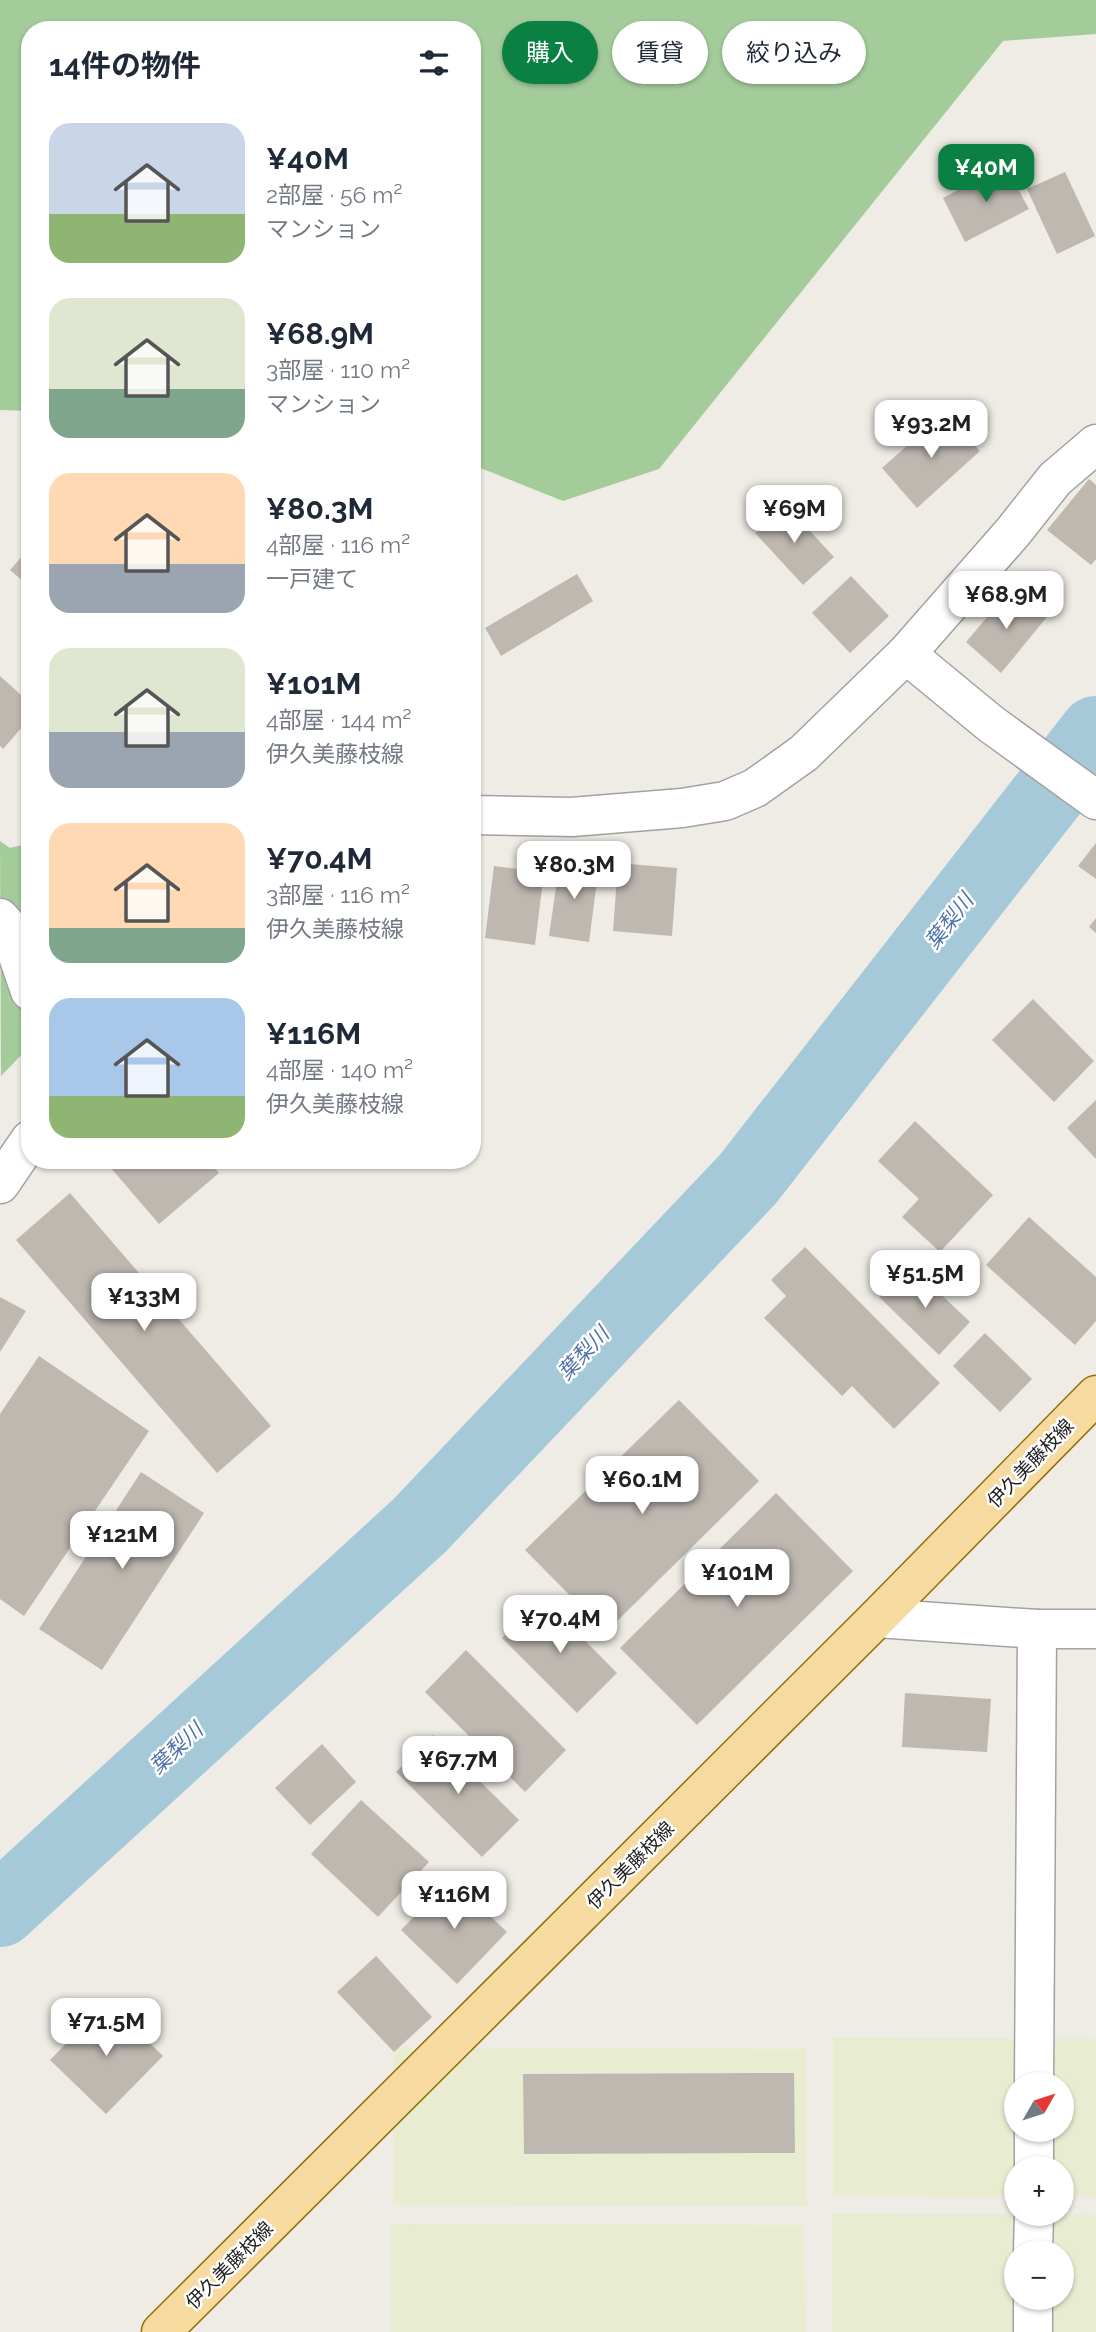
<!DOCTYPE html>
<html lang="ja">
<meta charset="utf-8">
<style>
body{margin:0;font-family:Raleway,"Noto Sans JP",sans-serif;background:#f6f6f7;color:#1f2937;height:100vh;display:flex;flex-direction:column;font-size:26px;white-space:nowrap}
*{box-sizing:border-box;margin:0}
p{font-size:23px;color:#747a83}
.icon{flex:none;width:38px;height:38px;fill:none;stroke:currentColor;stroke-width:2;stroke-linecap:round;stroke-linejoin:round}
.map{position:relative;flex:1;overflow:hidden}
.details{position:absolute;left:21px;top:21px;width:460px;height:1148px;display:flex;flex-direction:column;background:#fff;border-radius:28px;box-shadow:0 2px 5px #0004}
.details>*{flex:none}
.guide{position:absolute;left:502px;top:21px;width:488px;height:63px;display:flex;gap:14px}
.needle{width:46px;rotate:51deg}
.buttons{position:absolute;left:1004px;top:2072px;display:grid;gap:14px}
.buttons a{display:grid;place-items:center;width:70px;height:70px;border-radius:50%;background:#fff;box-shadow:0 2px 5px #0004;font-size:35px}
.price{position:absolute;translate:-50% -60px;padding:0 16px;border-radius:14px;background:#fff;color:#222;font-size:23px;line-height:46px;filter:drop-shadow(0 2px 4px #0008)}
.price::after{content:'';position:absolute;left:50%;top:42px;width:21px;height:16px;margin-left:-10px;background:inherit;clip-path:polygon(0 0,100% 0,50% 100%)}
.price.current{background:#0b8043;color:#fff}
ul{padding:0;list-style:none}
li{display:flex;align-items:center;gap:21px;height:175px;padding:0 28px}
li span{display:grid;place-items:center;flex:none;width:196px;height:140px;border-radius:21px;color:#555}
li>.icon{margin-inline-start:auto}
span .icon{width:84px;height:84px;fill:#fffc;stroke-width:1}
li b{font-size:30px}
h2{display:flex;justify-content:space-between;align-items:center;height:84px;padding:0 28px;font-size:30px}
.tag{padding:0 24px;border-radius:32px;background:#fff;box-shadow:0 2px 5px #0004;font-size:24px;line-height:63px}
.tag.current{background:#0b8043;color:#fff}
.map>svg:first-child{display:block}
</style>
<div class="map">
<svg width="1096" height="2332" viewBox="0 0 1096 2332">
<rect width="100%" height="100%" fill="#eeece4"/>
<g fill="#e8ecd0" fill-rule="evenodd">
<path d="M833,2038L1096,2039V2197H1062V2168H1017V2197L833,2196ZM1017,2084H1062V2130H1017Z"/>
<path d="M393,2048L806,2049L807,2206L393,2205Z"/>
<path d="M832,2214L1096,2215V2332H832ZM1017,2252H1062V2298H1017Z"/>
<path d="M391,2224L804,2225L805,2332H391Z"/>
</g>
<g fill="#a4cc9b">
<path d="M0,0H1096V34L1003,41L659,469L563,501L473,465L472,30H30V411L0,410Z"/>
<path d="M0,841L10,848L30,843V1046L1,1076Z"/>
</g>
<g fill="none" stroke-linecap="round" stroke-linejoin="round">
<path stroke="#a6c9da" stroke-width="74" d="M0,1910L420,1525L748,1179L1096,733"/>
</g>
<g fill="#bfb8b1">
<path d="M1005,165L1029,209L965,242L943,198Z"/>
<path d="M1065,172L1095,236L1057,254L1027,189Z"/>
<path d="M945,412L980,451L917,508L882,468Z"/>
<path d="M1089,479L1096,485V559L1091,565L1047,530Z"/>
<path d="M786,505L834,557L803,585L755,533Z"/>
<path d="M30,547V587L10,570Z"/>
<path d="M577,574L593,601L501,656L485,628Z"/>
<path d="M851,576L889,616L850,653L812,613Z"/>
<path d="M1011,589L1046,618L1001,673L966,642Z"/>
<path d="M0,676L30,703V718L3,749L0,746Z"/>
<path d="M1096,843V879L1078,866Z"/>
<path d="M560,859L599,865L589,942L549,936Z"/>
<path d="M618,863L677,868L672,936L613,931Z"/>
<path d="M494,866L544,872L535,945L485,938Z"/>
<path d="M1096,918V933L1089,927Z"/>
<path d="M1033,999L1094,1061L1054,1102L992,1040Z"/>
<path d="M1096,1100V1159L1067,1128Z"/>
<path d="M915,1121L993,1195L940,1252L902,1217L919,1199L878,1161Z"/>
<path d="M104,1160H208L219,1173L159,1224Z"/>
<path d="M70,1193L271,1426L217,1473L16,1240Z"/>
<path d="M1029,1217L1096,1277V1321L1075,1345L986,1265Z"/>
<path d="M805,1247L940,1383L894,1429L852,1386L842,1396L764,1318L786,1296L771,1280Z"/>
<path d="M910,1265L970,1322L939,1355L879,1297Z"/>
<path d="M0,1297L26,1311L0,1352Z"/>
<path d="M985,1333L1032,1379L1000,1412L953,1366Z"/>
<path d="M39,1356L149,1431L24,1616L0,1599V1414Z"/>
<path d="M679,1400L759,1481L606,1632L525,1550Z"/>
<path d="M141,1472L204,1513L102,1670L39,1629Z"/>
<path d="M776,1493L853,1571L697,1725L620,1648Z"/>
<path d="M543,1598L617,1673L577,1713L502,1638Z"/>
<path d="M466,1650L566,1750L525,1792L425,1692Z"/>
<path d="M905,1693L991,1699L987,1752L902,1747Z"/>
<path d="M433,1735L519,1820L482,1857L396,1772Z"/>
<path d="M322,1744L356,1782L310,1825L275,1788Z"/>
<path d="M361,1800L429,1862L378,1917L311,1854Z"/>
<path d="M451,1879L507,1932L457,1984L401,1930Z"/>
<path d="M376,1956L432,2017L394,2052L337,1992Z"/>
<path d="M107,2002L163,2056L106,2114L50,2060Z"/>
<path d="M794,2073L795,2153L524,2154L523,2074Z"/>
</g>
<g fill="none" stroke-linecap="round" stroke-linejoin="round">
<defs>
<g id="minor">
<path d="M906,654L1013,532L1055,479L1096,444"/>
<path d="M472,815L572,817L682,808L725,801L755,788L804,753L906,654L991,724L1096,800"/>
<path d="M0,918L8,927L30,991"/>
<path d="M0,1184L30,1140"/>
<path d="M877,1618L1037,1629H1096"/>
<path d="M1034,2084L1037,1629"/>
<path d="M1034,2168V2130"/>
<path d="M1033,2252L1034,2214"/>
<path d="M1033,2332V2298"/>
</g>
<path id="major" d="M161,2332L877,1618L1096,1395"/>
</defs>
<use href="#minor" stroke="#a2a2a2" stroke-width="41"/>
<use href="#major" stroke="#907007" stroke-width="41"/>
<use href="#minor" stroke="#fff" stroke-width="38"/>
<use href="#major" stroke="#f7daa0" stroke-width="38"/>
</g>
<g text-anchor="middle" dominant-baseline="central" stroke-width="5" stroke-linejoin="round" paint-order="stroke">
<g font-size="19" fill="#1e1e1e" stroke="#fff">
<text transform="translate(1030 1463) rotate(-46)">伊久美藤枝線</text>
<text transform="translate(630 1865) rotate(-45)">伊久美藤枝線</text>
<text transform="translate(229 2265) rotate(-45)">伊久美藤枝線</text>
</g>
<g font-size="21" font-style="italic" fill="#4f73a9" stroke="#fff">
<text transform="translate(949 921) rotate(-52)">葉梨川</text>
<text transform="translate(583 1353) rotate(-47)">葉梨川</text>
<text transform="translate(176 1748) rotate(-43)">葉梨川</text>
</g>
</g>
</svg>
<div class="buttons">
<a><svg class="needle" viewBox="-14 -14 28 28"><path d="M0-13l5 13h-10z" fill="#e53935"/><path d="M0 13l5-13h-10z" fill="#747a83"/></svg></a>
<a>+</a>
<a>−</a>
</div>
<b class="price current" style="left:986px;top:204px">¥40M</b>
<b class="price" style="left:931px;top:460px">¥93.2M</b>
<b class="price" style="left:794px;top:545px">¥69M</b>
<b class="price" style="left:1006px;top:631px">¥68.9M</b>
<b class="price" style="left:574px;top:901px">¥80.3M</b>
<b class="price" style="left:925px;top:1310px">¥51.5M</b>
<b class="price" style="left:144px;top:1333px">¥133M</b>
<b class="price" style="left:642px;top:1516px">¥60.1M</b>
<b class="price" style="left:122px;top:1571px">¥121M</b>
<b class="price" style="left:737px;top:1609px">¥101M</b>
<b class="price" style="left:560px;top:1655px">¥70.4M</b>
<b class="price" style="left:458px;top:1796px">¥67.7M</b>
<b class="price" style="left:454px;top:1931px">¥116M</b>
<b class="price" style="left:106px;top:2058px">¥71.5M</b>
<div class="guide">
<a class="tag current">購入</a>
<a class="tag">賃貸</a>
<a class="tag">絞り込み</a>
</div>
<section class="details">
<h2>14件の物件<svg class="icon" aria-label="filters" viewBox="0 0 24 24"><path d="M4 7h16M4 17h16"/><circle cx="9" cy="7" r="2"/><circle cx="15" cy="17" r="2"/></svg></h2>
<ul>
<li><span style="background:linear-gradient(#c9d6e8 65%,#8fb573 0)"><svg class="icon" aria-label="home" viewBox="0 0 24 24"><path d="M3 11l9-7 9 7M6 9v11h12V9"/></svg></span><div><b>¥40M</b><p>2部屋 · 56 m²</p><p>マンション</p></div></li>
<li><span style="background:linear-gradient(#dfe7d0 65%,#7fa58c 0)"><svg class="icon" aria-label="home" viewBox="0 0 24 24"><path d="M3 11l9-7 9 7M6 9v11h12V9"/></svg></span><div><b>¥68.9M</b><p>3部屋 · 110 m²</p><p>マンション</p></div></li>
<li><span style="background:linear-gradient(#ffd9b3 65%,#9aa5b1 0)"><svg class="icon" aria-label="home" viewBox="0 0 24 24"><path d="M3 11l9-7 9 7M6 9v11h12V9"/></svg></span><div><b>¥80.3M</b><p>4部屋 · 116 m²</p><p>一戸建て</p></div></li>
<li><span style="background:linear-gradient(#dfe7d0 60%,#9aa5b1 0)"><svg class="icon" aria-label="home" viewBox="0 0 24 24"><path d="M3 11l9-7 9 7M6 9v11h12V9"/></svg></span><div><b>¥101M</b><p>4部屋 · 144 m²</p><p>伊久美藤枝線</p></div></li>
<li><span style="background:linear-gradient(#ffd9b3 75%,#7fa58c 0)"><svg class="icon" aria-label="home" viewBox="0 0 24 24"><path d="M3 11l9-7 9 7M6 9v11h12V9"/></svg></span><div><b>¥70.4M</b><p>3部屋 · 116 m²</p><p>伊久美藤枝線</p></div></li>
<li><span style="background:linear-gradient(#a9c7e8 70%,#8fb573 0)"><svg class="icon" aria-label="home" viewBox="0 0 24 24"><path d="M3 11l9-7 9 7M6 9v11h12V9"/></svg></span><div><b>¥116M</b><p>4部屋 · 140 m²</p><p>伊久美藤枝線</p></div></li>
</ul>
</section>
</div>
